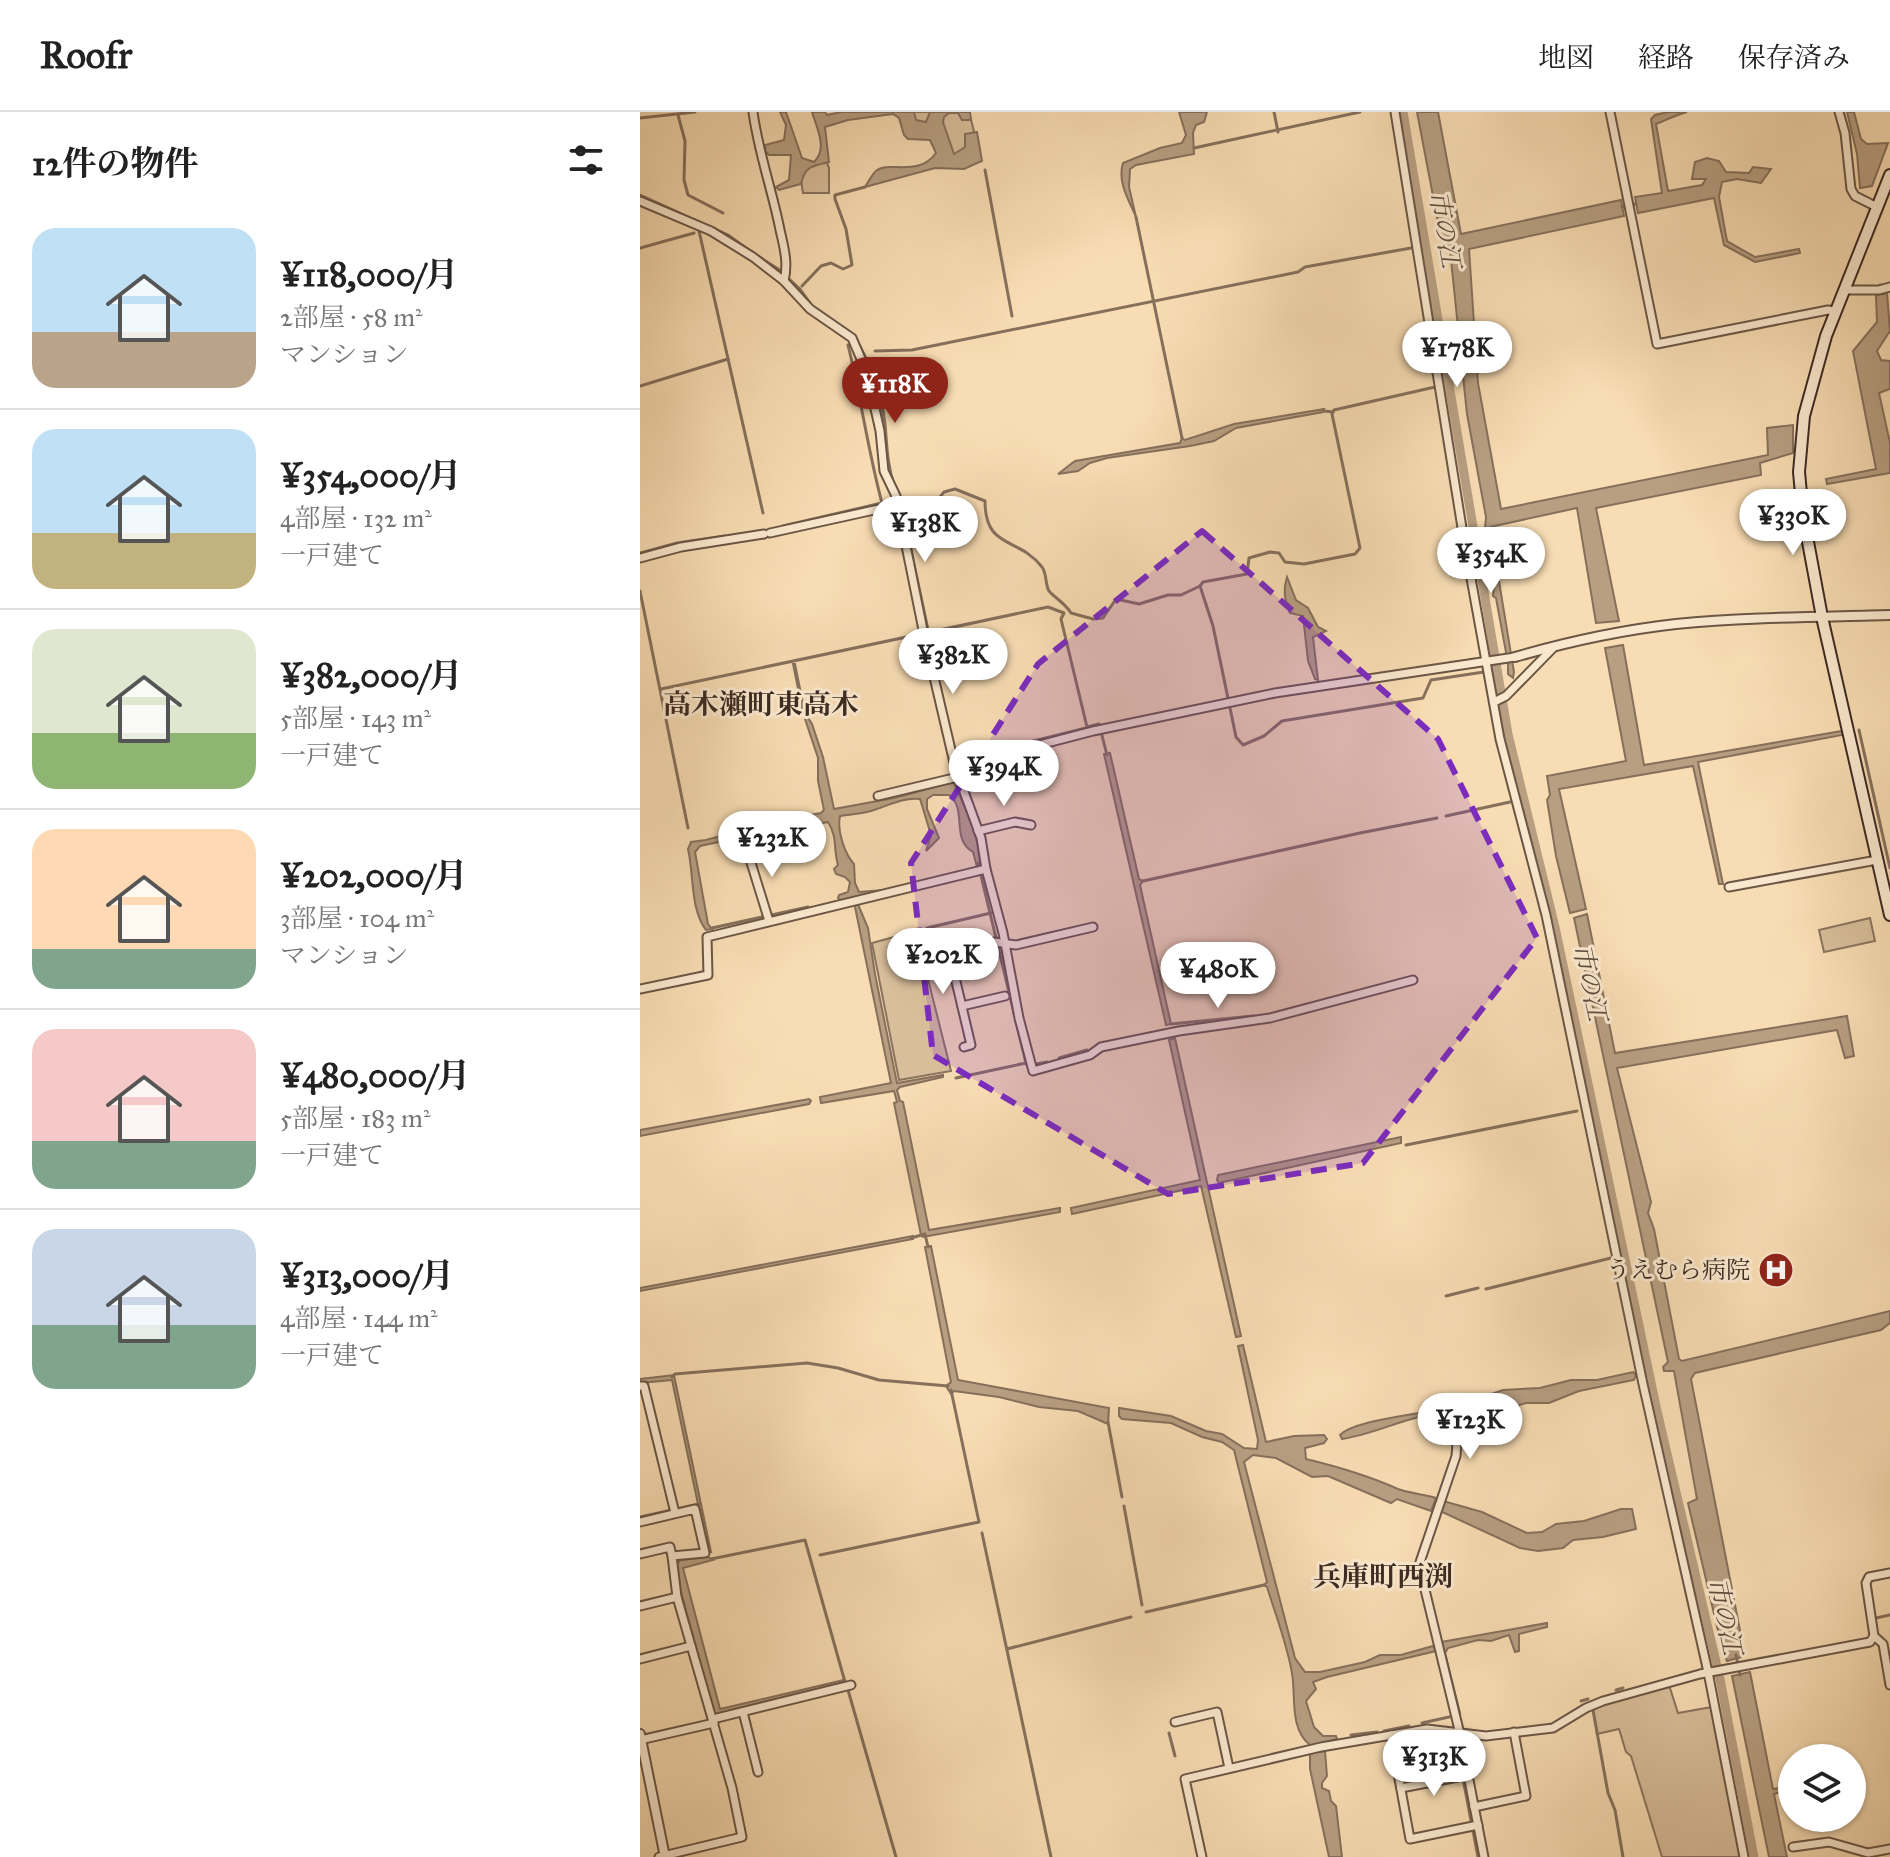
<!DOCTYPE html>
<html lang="ja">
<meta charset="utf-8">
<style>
body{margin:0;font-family:"IM FELL Great Primer","Noto Serif JP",serif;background:#f2f2f2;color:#222;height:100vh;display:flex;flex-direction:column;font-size:30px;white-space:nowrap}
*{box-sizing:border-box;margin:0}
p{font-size:26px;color:#767676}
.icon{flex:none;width:44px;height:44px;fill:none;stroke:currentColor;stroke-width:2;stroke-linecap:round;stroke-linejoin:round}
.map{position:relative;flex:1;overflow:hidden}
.details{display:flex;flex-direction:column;background:#fff;width:640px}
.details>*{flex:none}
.fabs{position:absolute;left:1138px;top:1632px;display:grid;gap:16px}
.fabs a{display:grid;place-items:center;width:88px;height:88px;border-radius:50%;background:#fff;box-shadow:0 2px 6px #0004;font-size:40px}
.price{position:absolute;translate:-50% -68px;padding:0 18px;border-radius:28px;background:#fff;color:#222;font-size:26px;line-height:52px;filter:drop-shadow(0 2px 4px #0008)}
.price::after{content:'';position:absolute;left:50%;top:48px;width:24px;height:18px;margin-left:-12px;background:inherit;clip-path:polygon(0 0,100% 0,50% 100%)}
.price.selected{background:#8f2418;color:#fff}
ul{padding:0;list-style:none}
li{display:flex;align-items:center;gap:24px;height:200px;padding:0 32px}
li+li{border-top:2px solid #e0e0e0}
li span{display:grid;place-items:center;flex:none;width:224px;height:160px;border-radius:24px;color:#555}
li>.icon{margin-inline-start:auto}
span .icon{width:96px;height:96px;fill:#fffc;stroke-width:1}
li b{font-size:34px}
h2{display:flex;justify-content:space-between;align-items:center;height:96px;padding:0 32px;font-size:34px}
header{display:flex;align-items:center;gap:48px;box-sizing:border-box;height:112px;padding:0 40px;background:#fff;border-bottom:2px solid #e0e0e0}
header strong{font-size:38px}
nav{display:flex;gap:44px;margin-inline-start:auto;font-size:28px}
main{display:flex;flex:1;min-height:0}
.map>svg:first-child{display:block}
</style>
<header>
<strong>Roofr</strong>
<nav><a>地図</a><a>経路</a><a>保存済み</a></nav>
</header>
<main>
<section class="details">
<h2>12件の物件<svg class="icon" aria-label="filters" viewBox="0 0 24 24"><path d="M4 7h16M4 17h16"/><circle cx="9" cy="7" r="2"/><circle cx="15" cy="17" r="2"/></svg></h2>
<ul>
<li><span style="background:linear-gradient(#bfe0f5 65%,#b9a48a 0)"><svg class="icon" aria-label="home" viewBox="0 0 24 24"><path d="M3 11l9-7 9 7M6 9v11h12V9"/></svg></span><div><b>¥118,000/月</b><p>2部屋 · 58 m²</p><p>マンション</p></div></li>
<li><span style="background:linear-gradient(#bfe0f5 65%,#c2b280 0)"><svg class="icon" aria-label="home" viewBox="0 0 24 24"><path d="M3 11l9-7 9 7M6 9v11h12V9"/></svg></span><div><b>¥354,000/月</b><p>4部屋 · 132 m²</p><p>一戸建て</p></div></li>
<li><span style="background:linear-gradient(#dfe7d0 65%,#8fb573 0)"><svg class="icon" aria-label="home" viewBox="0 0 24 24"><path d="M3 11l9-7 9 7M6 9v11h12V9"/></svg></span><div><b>¥382,000/月</b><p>5部屋 · 143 m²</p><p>一戸建て</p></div></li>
<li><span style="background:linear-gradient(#ffd9b3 75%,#7fa58c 0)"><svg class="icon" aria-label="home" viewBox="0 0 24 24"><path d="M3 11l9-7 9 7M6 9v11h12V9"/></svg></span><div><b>¥202,000/月</b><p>3部屋 · 104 m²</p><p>マンション</p></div></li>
<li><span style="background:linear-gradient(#f6c9c9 70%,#7fa58c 0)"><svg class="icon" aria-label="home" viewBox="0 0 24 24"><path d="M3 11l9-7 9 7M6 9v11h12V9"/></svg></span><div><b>¥480,000/月</b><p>5部屋 · 183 m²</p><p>一戸建て</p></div></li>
<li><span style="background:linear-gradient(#c9d6e8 60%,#7fa58c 0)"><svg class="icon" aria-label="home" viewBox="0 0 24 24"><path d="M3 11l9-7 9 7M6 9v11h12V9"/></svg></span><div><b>¥313,000/月</b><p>4部屋 · 144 m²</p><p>一戸建て</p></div></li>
</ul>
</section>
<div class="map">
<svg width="1250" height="1745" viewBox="0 0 1250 1745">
<rect width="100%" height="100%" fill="#f8dcb3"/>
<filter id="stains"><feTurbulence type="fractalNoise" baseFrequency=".0025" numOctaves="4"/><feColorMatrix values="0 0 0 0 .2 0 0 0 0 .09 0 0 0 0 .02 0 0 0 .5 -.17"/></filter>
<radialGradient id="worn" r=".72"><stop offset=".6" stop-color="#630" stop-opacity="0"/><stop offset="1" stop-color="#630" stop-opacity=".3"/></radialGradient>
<g fill="#d8be9a" stroke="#8a745e" stroke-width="2">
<path d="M266,0H329L338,35L307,50L298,19L272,16Z"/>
<path d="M186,48L189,56V81H163L159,56Z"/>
<path d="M1230,806L1235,829L1184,840L1179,818Z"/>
<path d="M276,819L311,959L259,968L232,831Z"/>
<path d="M1029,1573L1038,1601L1072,1595L1101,1745H1022L991,1644L986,1640L979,1617L957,1622L953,1598L963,1591Z"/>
</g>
<g fill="#b89f82" stroke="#86705c" stroke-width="2">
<path d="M140,0H146L162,46L174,50C188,37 177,17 172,0H185L187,3L201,0H274L276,8L286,10L290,0H330L331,8H322L318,1H309L304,5L303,10L314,42L325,35V22L337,20L342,49L324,57L295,56L225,75C228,71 232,62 236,59C249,48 278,66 296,41L290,28L268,27L264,23L259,6L253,2L208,8L185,15L189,50C172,54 165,54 161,72L139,78L136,75L149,68L151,43H129L125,39V33L144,28L146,13Z"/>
<path d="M539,0H567L564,10L556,13L553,21L554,42L496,53L490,57L489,75L496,105C489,88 477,70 483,51L520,36L542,31L546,23Z"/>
<path d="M777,0H798L821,122L981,88L984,104L829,137L838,271L861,397L1128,343L1127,316L1153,313V341L1120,351L1121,363L956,396L979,509L956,511L937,396L850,415L874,560L873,566L868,562V551L856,486L853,484L854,473L845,416L846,405L827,302L810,138L801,126Z"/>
<path d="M1028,0H1047C1035,3 1027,8 1016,12L1028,79L1062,73L1066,67H1052L1055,50L1067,46L1079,49L1086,60L1109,61L1113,55L1131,57L1121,71L1097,67L1082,70L1079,85L1087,129L1115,145L1159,137L1160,141L1115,150L1084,133L1074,86L998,101L995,85L1022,81L1011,7L1015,3Z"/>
<path d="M1207,0H1214L1221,27L1227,32L1248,31L1232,74L1220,76L1217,42Z"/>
<path d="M1247,181L1250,219L1237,239L1241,248L1250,249V277L1239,281L1250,331V361L1187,372L1186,367L1236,357L1213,239L1237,210L1236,183Z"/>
<path d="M684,297L683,300L596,316L574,329L550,334L467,346L450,351L438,359L418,362L435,349L540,331L542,326L545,328L594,312Z"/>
<path d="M647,465L656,488L668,496L678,515L686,519L673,525L678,568L675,567L668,549L663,504L650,501C644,489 643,477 647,465Z"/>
<path d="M983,533L1004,653L1202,619V623L1058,650L1083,772H1079L1053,654L919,677L946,797L930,801L916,744L907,688L910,683L907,664L986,649L965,536Z"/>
<path d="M153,552H155L165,601L172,612L183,645L194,697L254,686L314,670C325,697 341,726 340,755H337L333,740C310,727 328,697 309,683H293L287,687V697L299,726L286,739L291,723L280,687C264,685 249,693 234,698C223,702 211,702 200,704C197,718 204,741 214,752L215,771L219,780L243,778V780L217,790L228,816L235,862L257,971L303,963V965L260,975L257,978L260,989L263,990L289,1118L420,1096V1100L283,1125L281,1123L254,991L257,990L254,979L181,991L180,985L251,971L214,790H203L198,786L199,783L208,780L210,770L205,765L196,762L194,757L198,753C193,737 198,726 188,710L135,720L125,724H107L60,734L55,740L68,812L72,817L66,818C50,797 54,762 48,737L51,730L66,728L131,710L181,701L184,698L178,669V646L163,601Z"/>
<path d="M470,641L499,767L503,769L500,773L531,912L526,913L464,642Z"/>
<path d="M947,802L975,941L1207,904L1214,944L1205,946L1197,918L977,956L1011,1090L1008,1101L1014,1117L1039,1247L1042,1249L1250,1199V1211L1241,1218L1055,1261L1051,1267L1105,1544L1087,1549L1083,1540L1048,1391L1057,1387L1034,1259H1024L1023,1255L1028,1250L934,806Z"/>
<path d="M535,926L601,1224L596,1225L561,1074L432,1102L431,1096L560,1068L529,928Z"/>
<path d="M169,987L171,989L169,992L0,1024V1018Z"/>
<path d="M761,1025V1031L579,1071L577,1068L578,1063Z"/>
<path d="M273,1124V1127L0,1179V1176Z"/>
<path d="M291,1134L318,1268L469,1296L468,1312L438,1299L399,1295L359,1285L314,1279L311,1282L306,1274L311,1270L285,1135Z"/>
<path d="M603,1233L626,1330L654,1324L684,1323L687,1327L684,1331L665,1336L666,1347C699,1355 727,1363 758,1377C768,1381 784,1382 796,1386L791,1399L757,1387L751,1391L688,1364L672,1365L636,1346L613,1343L604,1350L655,1546L665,1560H680L725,1550L740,1543H761L793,1534L796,1539L687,1565L673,1570L676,1577L666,1589L674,1615L683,1624H696L697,1627L677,1632L679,1640L685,1639L687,1664L682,1671V1676L689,1679L691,1689L696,1694L702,1745H689L670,1657V1633C649,1617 656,1583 652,1561C647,1532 636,1504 627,1475L624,1473L627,1470L594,1338L582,1330L562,1325L531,1311L482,1307L479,1304V1296L531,1304L566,1319L582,1322L604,1336L617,1337L618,1328L598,1234Z"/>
<path d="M993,1260L996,1263L994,1268L939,1279L909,1291H886L867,1297L859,1293L842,1298L818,1299L816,1296L822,1288L840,1286L863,1278L900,1276L931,1268H957Z"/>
<path d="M34,1263L35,1268L71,1440H68L32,1268L0,1271V1267Z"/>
<path d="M797,1297H807V1301C771,1302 737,1322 702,1327L700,1323C715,1308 773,1304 797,1297Z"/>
<path d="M803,1389L842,1400L887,1421L902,1420L916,1412L944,1409L981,1397H992L996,1417L963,1425L933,1428L923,1436L898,1439L880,1436L800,1399Z"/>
<path d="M68,1445L73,1448L43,1456L80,1597L204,1568L205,1570L74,1602L41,1480L37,1453L40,1448Z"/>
<path d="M907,1511V1515L879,1522V1539L875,1540L869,1523L851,1529L838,1528L808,1536L805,1541L820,1601H817L801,1530Z"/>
<path d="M1110,1560L1133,1677L1152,1674V1677L1134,1682L1147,1745H1129L1092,1564Z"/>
</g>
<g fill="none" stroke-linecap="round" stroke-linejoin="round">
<g stroke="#86705c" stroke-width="3">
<path d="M634,0L638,20"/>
<path d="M38,3L45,29L44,68L48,83L83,101"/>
<path d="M0,6L55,0"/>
<path d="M554,36L720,0"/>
<path d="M116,37L125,36"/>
<path d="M345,58L372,204"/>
<path d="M0,83L88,123L110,139"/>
<path d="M982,95L996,92"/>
<path d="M496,105L542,326"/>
<path d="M59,119L123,401"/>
<path d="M0,136L54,121"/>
<path d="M116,143L138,157L160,177L172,194L205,217"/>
<path d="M1240,173L1243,182"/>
<path d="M162,174L181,154L191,151L203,157L212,153L206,117L195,87V83L225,75"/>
<path d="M214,224C231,252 241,280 245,312C247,334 247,352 254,373"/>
<path d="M235,239L272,238L658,160L665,155L771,136"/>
<path d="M0,274L88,247"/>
<path d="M684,299L693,300"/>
<path d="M260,388L264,398C280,396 295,394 304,380L315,377L345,389C345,438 378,424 402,455C407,462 405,472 409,479C416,487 424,490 431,501L453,507L463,506L476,487L499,492L528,483H541L560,474L573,514L596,625L603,633L624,624L642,609L783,586L791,568L857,558"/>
<path d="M264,405L304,593"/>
<path d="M143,414L242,391C228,339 221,286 208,233"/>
<path d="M0,441L37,431L85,424"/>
<path d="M560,474L563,470L607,462L609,446L630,440L639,441L645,450L664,452L715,442L720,436L692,302L694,298L795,275"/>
<path d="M0,479L48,716"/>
<path d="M21,577L408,495L424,501L421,507L447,615L459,612L467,643"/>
<path d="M1219,618L1250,756"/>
<path d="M315,643V645L333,644L446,616"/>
<path d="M806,704L870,690"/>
<path d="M338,751L386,951"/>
<path d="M503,769L720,721L797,706"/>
<path d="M72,816L168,795"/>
<path d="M287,816L351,801"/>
<path d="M531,912L613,904"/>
<path d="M419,946L447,938"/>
<path d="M396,952L407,950"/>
<path d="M316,966L386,951L387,953"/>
<path d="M766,1033L937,999"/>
<path d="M271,1126L285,1122L288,1135"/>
<path d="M846,1177L971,1146"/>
<path d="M806,1184L838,1176"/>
<path d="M32,1265L35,1262L167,1251L198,1256L239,1268L308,1274"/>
<path d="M807,1299L817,1297"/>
<path d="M468,1310L482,1385"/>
<path d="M484,1394L502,1493"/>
<path d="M0,1405L59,1392"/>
<path d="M342,1421L411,1745"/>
<path d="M180,1443L339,1410L311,1278"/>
<path d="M71,1447L165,1428L205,1570"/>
<path d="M506,1500L624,1473"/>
<path d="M1236,1506L1250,1503"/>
<path d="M367,1537L491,1505"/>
<path d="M1096,1543L1100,1563"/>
<path d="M208,1578L256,1745"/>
<path d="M976,1578L983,1576"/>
<path d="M941,1589L948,1587"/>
<path d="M953,1598L968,1681L975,1698L983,1745"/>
<path d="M782,1611L809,1605"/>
<path d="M744,1619L769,1614"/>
<path d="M529,1621L535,1644"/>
<path d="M711,1623L737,1620"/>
<path d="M815,1625L838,1745"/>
</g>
<path stroke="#b89f82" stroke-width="9" d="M763,0L868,622L915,815L1017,1299L1080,1567L1114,1745"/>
<defs>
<g id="minor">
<path d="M113,0C118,38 131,75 139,113C143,133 149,149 144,169"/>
<path d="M755,0L823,422L860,627L906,803L1003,1272L1068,1560L1104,1745"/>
<path d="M970,0L1017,232L1188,198L1195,199"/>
<path d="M1199,0L1205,21L1211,77L1215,84L1237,95"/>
<path d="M0,89L71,119L113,145L144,169L170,197L212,226L227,261L240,319L244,359L256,384L283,518L315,655"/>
<path d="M1204,178H1239L1250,175"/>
<path d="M130,421L257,393"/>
<path d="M0,446L41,435L124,422"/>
<path d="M854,590L866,584L914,535"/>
<path d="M238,684L318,665"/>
<path d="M338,719L375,710L391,713"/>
<path d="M108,741L129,809"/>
<path d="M1089,775L1237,748"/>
<path d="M309,840L331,933L324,935"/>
<path d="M285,846L354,830L376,833L453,815"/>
<path d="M773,868L630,906L539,919L461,935L450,943L393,959L379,906L363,821L346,757L341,726L315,655L453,619L635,581L875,545"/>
<path d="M0,877L68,863L67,825L346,757"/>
<path d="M322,894L365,884"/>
<path d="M0,1274H4L35,1401"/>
<path d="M814,1303L817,1331L816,1344L779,1453L820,1622L844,1745"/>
<path d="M0,1410L55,1397L65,1441L32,1444L37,1485L92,1676L102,1725L19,1745"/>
<path d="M0,1442L30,1435L32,1444"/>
<path d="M0,1494L37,1485"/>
<path d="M1234,1524L1243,1532L1250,1573"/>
<path d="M0,1547L51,1534"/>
<path d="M103,1600L118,1660"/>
<path d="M73,1607L211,1573"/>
<path d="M535,1610L577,1600L589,1656"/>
<path d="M751,1623L770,1727L838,1713"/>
<path d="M0,1628L74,1611"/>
<path d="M761,1676L828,1663"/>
<path d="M834,1695L886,1684L874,1620"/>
<path d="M1153,1735L1189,1730L1228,1741L1250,1737"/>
<path d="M562,1745L545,1667L681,1635L787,1617L846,1624L913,1616L946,1596L963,1589L1060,1562L1230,1530L1234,1524L1226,1471L1229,1465L1250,1461"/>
</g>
<g id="tertiary">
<path d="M875,545C927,530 982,518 1036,512C1107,505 1179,505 1250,503"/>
<path d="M0,1622L25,1745"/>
</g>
<path id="secondary" d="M1250,63L1186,224L1164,304L1159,360L1163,403L1182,505L1250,803"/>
</defs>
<use href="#minor" stroke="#6b5646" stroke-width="11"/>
<use href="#tertiary" stroke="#6b5646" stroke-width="12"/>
<use href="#secondary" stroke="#3c2a22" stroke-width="14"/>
<use href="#minor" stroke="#fae8ce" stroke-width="7"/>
<use href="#tertiary" stroke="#fae8ce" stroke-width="8"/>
<use href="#secondary" stroke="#fae8ce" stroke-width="10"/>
</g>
<path fill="#7b2cbf" fill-opacity="0.2" stroke="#7b2cbf" stroke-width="6" stroke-dasharray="16 10" stroke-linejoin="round" d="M562,419L798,627L897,826L723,1051L528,1082L293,943L271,751L398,552Z"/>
<defs>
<symbol id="hospital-disc" viewBox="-11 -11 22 22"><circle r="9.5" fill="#8f2418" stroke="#fae8ce"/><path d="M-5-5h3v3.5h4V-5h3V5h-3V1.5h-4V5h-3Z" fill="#fff"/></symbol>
</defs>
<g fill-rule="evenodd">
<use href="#hospital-disc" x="1116" y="1138" width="40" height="40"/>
</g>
<g text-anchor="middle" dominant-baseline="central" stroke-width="6" stroke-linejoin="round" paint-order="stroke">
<g font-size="24" fill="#3c2a22" stroke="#fae8ce" text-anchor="end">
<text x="1110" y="1158">うえむら病院</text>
</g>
<g font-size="26" font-style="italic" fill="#614d3f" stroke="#fae8ce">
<text transform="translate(805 117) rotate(80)">市の江</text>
<text transform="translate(950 870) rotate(78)">市の江</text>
<text transform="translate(1085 1504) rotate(78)">市の江</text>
</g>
<g font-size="28" font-weight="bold" fill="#3c2a22" stroke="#fae8ce">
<text x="121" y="592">高木瀬町東高木</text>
<text x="743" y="1464">兵庫町西渕</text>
</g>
</g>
<rect width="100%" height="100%" filter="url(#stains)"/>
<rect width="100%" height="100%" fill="url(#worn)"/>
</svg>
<div class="fabs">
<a><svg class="icon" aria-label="layers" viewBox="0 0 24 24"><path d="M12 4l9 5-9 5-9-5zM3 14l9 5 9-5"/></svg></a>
</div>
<b class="price" style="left:817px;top:277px">¥178K</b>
<b class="price selected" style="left:255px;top:313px">¥118K</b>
<b class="price" style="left:1153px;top:445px">¥330K</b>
<b class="price" style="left:285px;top:452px">¥138K</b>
<b class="price" style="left:851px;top:483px">¥354K</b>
<b class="price" style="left:313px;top:584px">¥382K</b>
<b class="price" style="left:364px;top:696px">¥394K</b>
<b class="price" style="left:132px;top:767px">¥232K</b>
<b class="price" style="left:303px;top:884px">¥202K</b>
<b class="price" style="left:578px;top:898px">¥480K</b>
<b class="price" style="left:830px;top:1349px">¥123K</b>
<b class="price" style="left:794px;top:1686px">¥313K</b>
</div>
</main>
